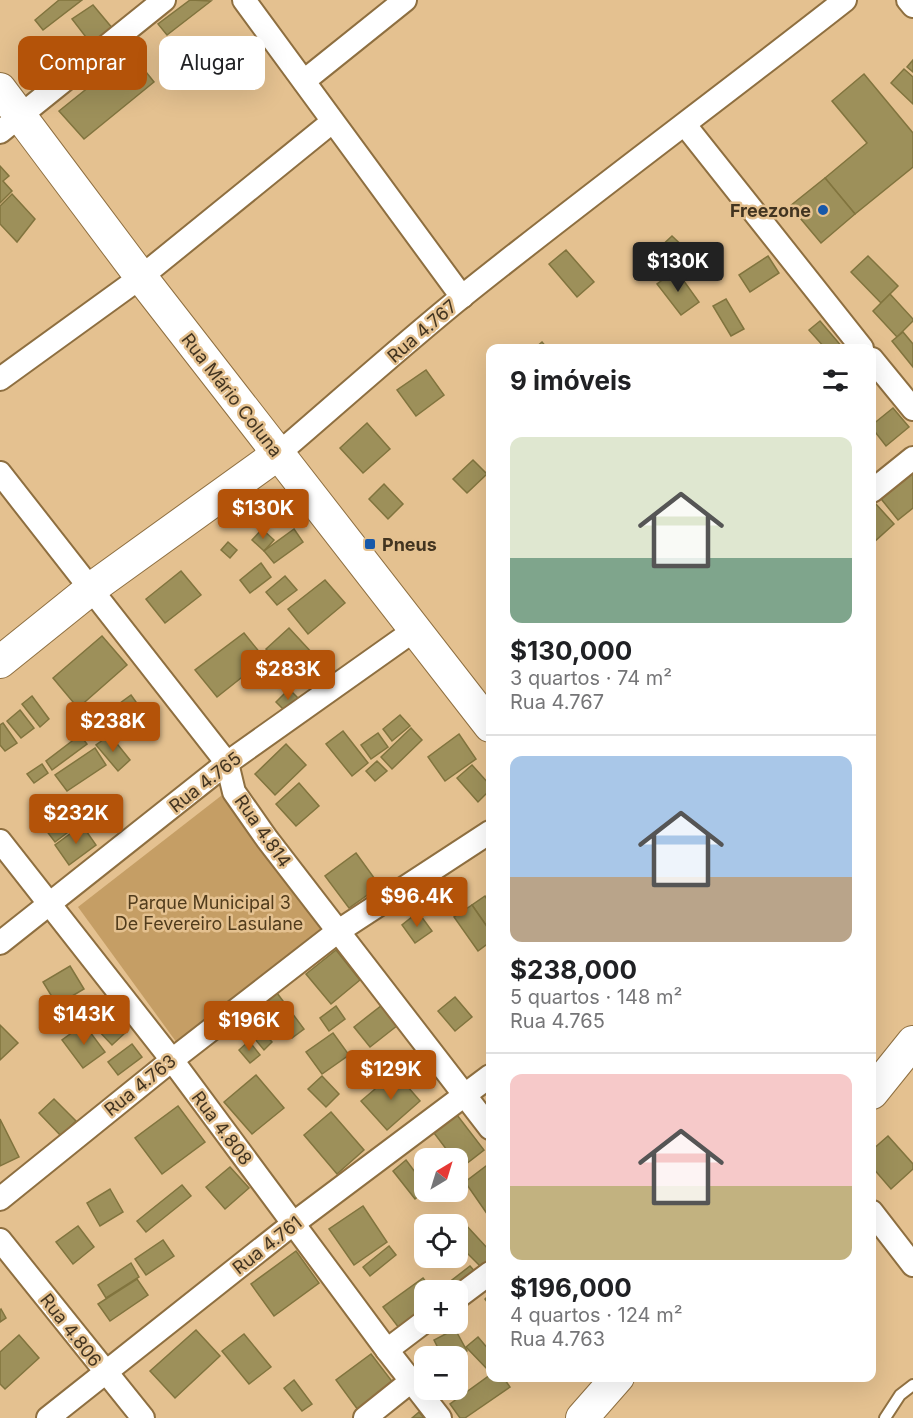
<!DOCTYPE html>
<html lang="pt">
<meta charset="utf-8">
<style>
body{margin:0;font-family:Inter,sans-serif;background:#f2f2f2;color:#202124;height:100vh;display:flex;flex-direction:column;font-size:22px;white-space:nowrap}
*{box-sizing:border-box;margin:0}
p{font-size:20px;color:#757577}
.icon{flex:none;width:33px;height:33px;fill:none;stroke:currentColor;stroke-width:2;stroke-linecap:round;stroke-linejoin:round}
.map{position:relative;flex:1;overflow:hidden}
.details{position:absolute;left:486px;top:344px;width:390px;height:1038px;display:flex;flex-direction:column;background:#fff;border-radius:12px;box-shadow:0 6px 24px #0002}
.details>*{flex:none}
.guide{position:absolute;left:18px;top:36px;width:378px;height:54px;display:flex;gap:12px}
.needle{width:39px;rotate:38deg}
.tools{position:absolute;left:414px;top:1148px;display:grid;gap:12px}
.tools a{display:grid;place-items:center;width:54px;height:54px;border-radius:12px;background:#fff;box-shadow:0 6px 24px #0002;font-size:30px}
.price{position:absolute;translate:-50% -51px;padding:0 14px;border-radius:6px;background:#b45309;color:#fff;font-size:20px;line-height:39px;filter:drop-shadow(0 2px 3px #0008)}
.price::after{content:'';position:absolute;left:50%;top:36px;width:18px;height:14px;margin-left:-9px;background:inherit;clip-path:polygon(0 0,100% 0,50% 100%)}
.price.selected{background:#222;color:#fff}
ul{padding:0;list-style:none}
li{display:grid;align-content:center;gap:12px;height:318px;padding:0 24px}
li+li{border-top:2px solid #e0e0e0}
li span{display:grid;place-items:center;height:186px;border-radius:12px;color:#555}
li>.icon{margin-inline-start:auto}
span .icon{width:108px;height:108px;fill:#fffc;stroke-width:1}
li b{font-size:26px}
h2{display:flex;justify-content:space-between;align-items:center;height:72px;padding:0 24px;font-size:26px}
.chip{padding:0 21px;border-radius:12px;background:#fff;box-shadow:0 6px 24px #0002;font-size:21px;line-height:54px}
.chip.selected{background:#b45309;color:#fff}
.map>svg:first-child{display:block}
</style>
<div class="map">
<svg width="913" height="1418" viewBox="0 0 913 1418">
<rect width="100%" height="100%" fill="#e4c190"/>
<path fill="#c59e65" d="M226,792L330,926L177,1043L78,907Z"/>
<g fill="#9d905a" stroke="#81743e" stroke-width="1.5">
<path d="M59,0H82L43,30L35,20Z"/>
<path d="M190,0L211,1L167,35L158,24Z"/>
<path d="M93,5L113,29L92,45L72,19Z"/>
<path d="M126,47L154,82L84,139L59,111L95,82L90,75Z"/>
<path d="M186,49L195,58L183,67L175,58Z"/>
<path d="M913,60V72L907,67Z"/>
<path d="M904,69L913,77V104L891,83Z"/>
<path d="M864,74L913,133V167L855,214L825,178L867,143L832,101Z"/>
<path d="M0,166L9,176L3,181L12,191L0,203Z"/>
<path d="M825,178L855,214L821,243L790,206Z"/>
<path d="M12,194L35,219L17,242L0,224V206Z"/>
<path d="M672,236L691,254L676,270L656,251Z"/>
<path d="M566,250L594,282L577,297L549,264Z"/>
<path d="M768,256L779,273L750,292L739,275Z"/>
<path d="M868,256L898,286L881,303L851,272Z"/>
<path d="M676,270L699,302L681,315L657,284Z"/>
<path d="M890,294L913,319V321L897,337L873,311Z"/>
<path d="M726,299L744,329L731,336L713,306Z"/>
<path d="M820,321L843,348H825L809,330Z"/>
<path d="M903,332L913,344V367L892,341Z"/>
<path d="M542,342L547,348H535Z"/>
<path d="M426,370L444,395L416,416L397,390Z"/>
<path d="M893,408L909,427L886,446L872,428V425Z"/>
<path d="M367,423L390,449L363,473L340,448Z"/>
<path d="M473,460L487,474L467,493L453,479Z"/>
<path d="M913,466V508L898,520L878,495Z"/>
<path d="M384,484L403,504L388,519L369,499Z"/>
<path d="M875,503L894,524L874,542L872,539V506Z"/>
<path d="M262,529L274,540L264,551L252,540Z"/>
<path d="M294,529L303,542L274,563L264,551Z"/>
<path d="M228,542L237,550L230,558L221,550Z"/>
<path d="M261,563L271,577L250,593L240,580Z"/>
<path d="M181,571L201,595L165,623L146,599Z"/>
<path d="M285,576L297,590L277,605L266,592Z"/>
<path d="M325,580L345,603L308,634L288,609Z"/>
<path d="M289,628L325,667L301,688L266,649Z"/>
<path d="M244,633L265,659L217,697L195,670Z"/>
<path d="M102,636L127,665L78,708L53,678Z"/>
<path d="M289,689L300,700L287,713L276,702Z"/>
<path d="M131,695L141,709L107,733L97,720Z"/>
<path d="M32,696L49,719L40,727L22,704Z"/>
<path d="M20,710L34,728L21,738L7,721Z"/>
<path d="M400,715L410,726L392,741L383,729Z"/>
<path d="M3,723L17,743L5,751L0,745V725Z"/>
<path d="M411,728L422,740L392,769L381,757Z"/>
<path d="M343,731L368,763L352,776L326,744Z"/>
<path d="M378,733L388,747L371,759L361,745Z"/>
<path d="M459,734L476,759L445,781L428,757Z"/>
<path d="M80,735L87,744L52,770L46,761Z"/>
<path d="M110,735L130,760L118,771L96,745Z"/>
<path d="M286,744L306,765L275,795L255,774Z"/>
<path d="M95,748L106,765L67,791L55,775Z"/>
<path d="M377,761L387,771L375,781L366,771Z"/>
<path d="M42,764L48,773L34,783L27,774Z"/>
<path d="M472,765L490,785V790L478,802L457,778Z"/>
<path d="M299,783L319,806L296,826L276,804Z"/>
<path d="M67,807L80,823L55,842L42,825Z"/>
<path d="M82,825L96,845L69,865L55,845Z"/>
<path d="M356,853L380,886L349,908L325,876Z"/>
<path d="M485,896L490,904V931L472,905Z"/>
<path d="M472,905L490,931V942L478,951L454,917Z"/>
<path d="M418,912L432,931L415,943L402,925Z"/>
<path d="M336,950L360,980L331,1004L306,974Z"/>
<path d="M70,966L84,989L57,1005L43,982Z"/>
<path d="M277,993L304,1029L292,1038L264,1003Z"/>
<path d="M455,997L472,1017L455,1031L438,1011Z"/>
<path d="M391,998L407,1018L370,1047L354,1027Z"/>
<path d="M336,1006L345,1019L329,1031L320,1018Z"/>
<path d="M108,1015L125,1033L112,1045L95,1027Z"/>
<path d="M84,1024L105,1052L83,1068L62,1040Z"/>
<path d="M0,1025L18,1043L0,1060Z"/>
<path d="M258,1026L272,1042L264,1050L250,1033Z"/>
<path d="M333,1033L349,1055L322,1074L306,1052Z"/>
<path d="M249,1041L260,1055L250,1063L239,1050Z"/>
<path d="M132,1044L142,1057L118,1075L108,1062Z"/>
<path d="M395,1072L420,1101L387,1130L361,1101Z"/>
<path d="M256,1075L284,1108L252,1134L224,1102Z"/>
<path d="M322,1076L339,1094L326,1107L308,1089Z"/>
<path d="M54,1099L76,1121L61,1136L39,1113Z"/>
<path d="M178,1106L205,1142L162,1174L135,1138Z"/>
<path d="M331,1112L364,1150L337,1174L304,1135Z"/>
<path d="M457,1115L484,1150L461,1168L458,1164V1158H453L434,1133Z"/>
<path d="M0,1119L19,1157L0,1166Z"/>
<path d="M888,1136L913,1164V1169L891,1189L872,1167V1150Z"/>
<path d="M406,1160L424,1184L425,1191L415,1199L393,1171Z"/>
<path d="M490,1163V1218L465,1182Z"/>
<path d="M230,1167L249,1188L225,1209L206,1187Z"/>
<path d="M182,1185L191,1196L146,1232L137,1221Z"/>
<path d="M110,1189L123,1212L100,1226L87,1203Z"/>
<path d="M363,1206L387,1242L354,1265L329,1229Z"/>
<path d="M464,1223L490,1251V1264L484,1270L458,1244V1229Z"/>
<path d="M78,1226L94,1247L73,1264L56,1242Z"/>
<path d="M163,1240L174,1256L146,1275L135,1259Z"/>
<path d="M389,1246L396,1255L370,1276L363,1267Z"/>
<path d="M296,1251L319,1283L274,1316L251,1284Z"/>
<path d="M131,1263L139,1277L106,1298L98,1285Z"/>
<path d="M470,1266L478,1275L458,1290H445L443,1287Z"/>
<path d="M423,1278L432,1290H424V1309L399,1328L383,1307Z"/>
<path d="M137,1279L148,1295L110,1321L98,1304Z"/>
<path d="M490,1294V1306L485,1299Z"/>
<path d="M1,1309L6,1318L0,1322V1310Z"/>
<path d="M455,1329L467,1351L457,1356H442L434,1340Z"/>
<path d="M196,1330L220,1356L175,1398L150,1371Z"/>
<path d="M244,1334L271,1367L249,1384L222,1351Z"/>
<path d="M19,1335L39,1358L5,1389L0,1384V1352Z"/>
<path d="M478,1337L490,1351V1368L488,1370L466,1347Z"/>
<path d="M371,1354L394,1384L358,1410L336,1380Z"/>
<path d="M490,1375V1377H503L510,1387L465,1418H460L450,1404Z"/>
<path d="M294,1380L312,1404L302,1411L284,1388Z"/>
<path d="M419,1412L424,1418H412Z"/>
</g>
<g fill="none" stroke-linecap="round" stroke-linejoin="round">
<defs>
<path id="lane" d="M885,1418L900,1395L913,1385"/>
<g id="street">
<path d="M244,0L462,297"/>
<path d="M908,0L913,6"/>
<path d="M304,81L405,0"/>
<path d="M685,125L862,348"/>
<path d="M0,132L164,0"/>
<path d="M872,359L913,409"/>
<path d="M0,379L141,277L332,122"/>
<path d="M278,454C340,401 401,346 464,295C590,194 719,99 845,0"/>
<path d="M0,473L227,763L234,792L267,839L490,1128"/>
<path d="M872,491L913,458"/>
<path d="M0,841L172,1060L387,1350L440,1418"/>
<path d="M0,943L227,763L416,629"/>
<path d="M0,1199L172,1060L337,932L490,832"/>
<path d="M872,1212L913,1265"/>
<path d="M0,1240L143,1418"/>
<path d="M458,1297L490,1273"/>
<path d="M387,1350L424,1322"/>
<path d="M48,1418L294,1223L490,1076"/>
<path d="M365,1418L410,1382"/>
</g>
<g id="secondary">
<path d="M0,89L141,277L490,726"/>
<path d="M0,662L92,588L278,454"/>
<path d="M872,1093L913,1042"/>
<path d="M582,1418L618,1377"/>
</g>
</defs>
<use href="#lane" stroke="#8e6f40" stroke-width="14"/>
<use href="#street" stroke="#8e6f40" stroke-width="26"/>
<use href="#secondary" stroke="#8e6f40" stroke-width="34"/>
<use href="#lane" stroke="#fff" stroke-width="10"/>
<use href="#street" stroke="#fff" stroke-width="22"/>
<use href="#secondary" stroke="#fff" stroke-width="32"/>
</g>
<g fill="#1758a9" stroke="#e4c190" stroke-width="2">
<circle cx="823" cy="210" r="6"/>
<rect x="364" y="538" width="12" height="12" rx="3"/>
</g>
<g text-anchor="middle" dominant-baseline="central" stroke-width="5" stroke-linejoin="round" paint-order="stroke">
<g font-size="18" font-weight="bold" fill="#423420" stroke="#e4c190" text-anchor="end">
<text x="811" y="210">Freezone</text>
<text x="382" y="544" text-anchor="start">Pneus</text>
</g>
<g font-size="18" fill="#423420" stroke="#e4c190">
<text transform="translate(422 331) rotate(-41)">Rua 4.767</text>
<text transform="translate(232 395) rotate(52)">Rua Mário Coluna</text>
<text transform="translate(205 782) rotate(-38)">Rua 4.765</text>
<text transform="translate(263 831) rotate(55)">Rua 4.814</text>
<text transform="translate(140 1085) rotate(-39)">Rua 4.763</text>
<text transform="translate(222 1128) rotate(53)">Rua 4.808</text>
<text transform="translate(267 1245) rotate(-38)">Rua 4.761</text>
<text transform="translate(71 1330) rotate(52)">Rua 4.806</text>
</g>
<g font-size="18" fill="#513c1c" stroke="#e4c190">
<text x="209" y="902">Parque Municipal 3<tspan x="209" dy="21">De Fevereiro Lasulane</tspan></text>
</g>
</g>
</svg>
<div class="tools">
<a><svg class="needle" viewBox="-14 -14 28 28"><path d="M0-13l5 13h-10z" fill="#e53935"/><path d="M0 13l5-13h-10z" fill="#757577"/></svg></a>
<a><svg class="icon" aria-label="locate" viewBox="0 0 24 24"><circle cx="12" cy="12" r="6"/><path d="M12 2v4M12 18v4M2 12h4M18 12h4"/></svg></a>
<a>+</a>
<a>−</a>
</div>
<b class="price selected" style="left:678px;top:293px">$130K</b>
<b class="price" style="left:263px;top:540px">$130K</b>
<b class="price" style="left:288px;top:701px">$283K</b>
<b class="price" style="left:113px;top:753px">$238K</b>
<b class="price" style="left:76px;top:845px">$232K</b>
<b class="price" style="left:417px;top:928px">$96.4K</b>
<b class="price" style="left:84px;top:1046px">$143K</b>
<b class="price" style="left:249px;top:1052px">$196K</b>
<b class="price" style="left:391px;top:1101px">$129K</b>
<div class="guide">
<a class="chip selected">Comprar</a>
<a class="chip">Alugar</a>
</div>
<section class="details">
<h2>9 imóveis<svg class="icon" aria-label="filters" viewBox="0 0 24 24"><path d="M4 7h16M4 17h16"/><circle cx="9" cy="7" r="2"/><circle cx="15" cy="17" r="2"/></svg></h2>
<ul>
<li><span style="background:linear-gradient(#dfe7d0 65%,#7fa58c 0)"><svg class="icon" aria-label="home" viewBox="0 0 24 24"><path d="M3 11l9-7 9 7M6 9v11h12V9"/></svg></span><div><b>$130,000</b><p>3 quartos · 74 m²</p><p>Rua 4.767</p></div></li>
<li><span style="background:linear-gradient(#a9c7e8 65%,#b9a48a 0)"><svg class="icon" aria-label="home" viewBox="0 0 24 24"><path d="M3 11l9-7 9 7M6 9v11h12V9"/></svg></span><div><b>$238,000</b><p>5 quartos · 148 m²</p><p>Rua 4.765</p></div></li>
<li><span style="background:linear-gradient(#f6c9c9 60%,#c2b280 0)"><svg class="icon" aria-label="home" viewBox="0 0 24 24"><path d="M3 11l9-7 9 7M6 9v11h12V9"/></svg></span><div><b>$196,000</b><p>4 quartos · 124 m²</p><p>Rua 4.763</p></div></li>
</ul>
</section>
</div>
